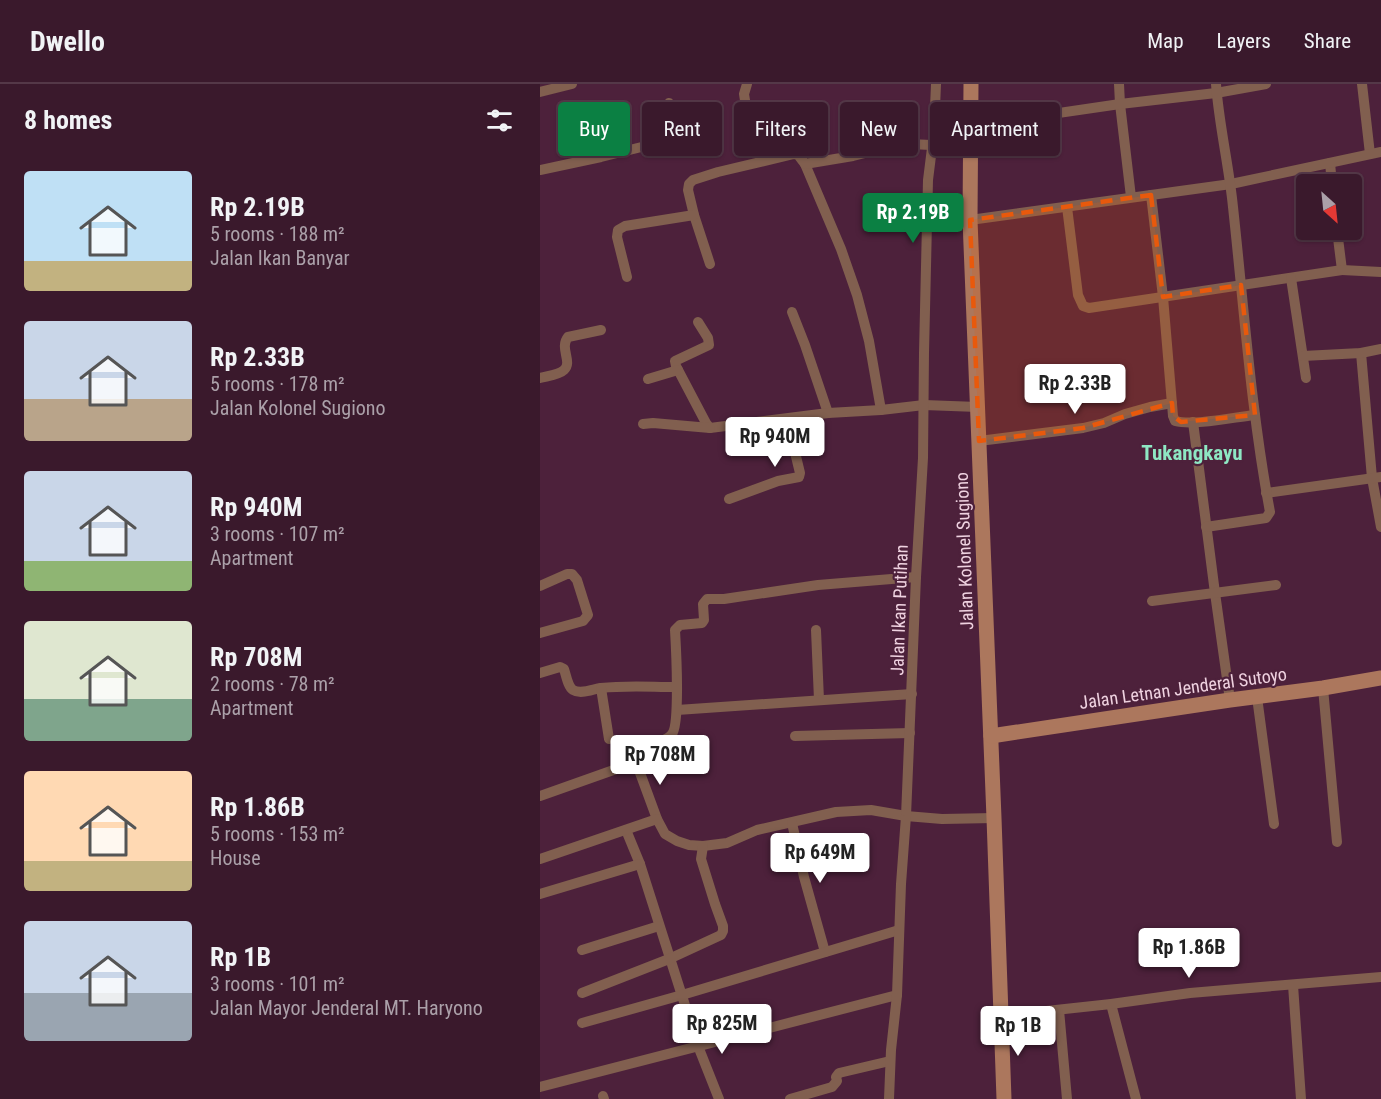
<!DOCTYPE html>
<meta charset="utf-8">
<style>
body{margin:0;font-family:"Roboto Condensed",sans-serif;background:#412234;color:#f1f3f6;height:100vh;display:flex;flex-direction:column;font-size:22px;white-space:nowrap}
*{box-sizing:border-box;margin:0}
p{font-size:20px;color:#aba0a9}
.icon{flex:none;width:33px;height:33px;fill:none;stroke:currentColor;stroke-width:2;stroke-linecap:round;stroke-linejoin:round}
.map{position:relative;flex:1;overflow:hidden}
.side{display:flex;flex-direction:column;background:#3a192c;width:540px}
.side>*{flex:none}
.top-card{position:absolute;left:18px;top:18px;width:570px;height:54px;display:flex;gap:12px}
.needle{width:39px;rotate:153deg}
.fabs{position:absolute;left:756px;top:90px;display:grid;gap:12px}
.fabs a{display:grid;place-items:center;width:66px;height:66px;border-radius:6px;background:#3a192c;box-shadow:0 2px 4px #0004,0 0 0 2px #543848;font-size:30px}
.price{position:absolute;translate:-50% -51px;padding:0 14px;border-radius:6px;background:#fff;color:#222;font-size:20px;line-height:39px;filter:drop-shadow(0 2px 3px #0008)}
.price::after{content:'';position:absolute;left:50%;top:36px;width:18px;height:14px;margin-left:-9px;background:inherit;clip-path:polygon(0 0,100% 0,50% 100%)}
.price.current{background:#0b8043;color:#fff}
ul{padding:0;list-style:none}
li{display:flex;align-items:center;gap:18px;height:150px;padding:0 24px}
li span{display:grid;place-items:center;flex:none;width:168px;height:120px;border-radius:6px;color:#555}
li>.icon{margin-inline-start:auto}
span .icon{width:72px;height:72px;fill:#fffc;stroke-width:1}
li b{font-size:26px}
h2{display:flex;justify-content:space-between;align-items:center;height:72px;padding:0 24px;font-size:26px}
.chip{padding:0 21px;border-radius:6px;background:#3a192c;box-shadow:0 2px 4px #0004,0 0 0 2px #543848;font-size:21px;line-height:54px}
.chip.current{background:#0b8043;color:#fff}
header{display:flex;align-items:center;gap:36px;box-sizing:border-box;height:84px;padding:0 30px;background:#3a192c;border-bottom:2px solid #543848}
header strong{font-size:28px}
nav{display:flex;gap:33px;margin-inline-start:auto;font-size:21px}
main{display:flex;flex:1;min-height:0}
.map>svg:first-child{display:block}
</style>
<header>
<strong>Dwello</strong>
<nav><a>Map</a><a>Layers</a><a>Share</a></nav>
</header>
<main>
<section class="side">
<h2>8 homes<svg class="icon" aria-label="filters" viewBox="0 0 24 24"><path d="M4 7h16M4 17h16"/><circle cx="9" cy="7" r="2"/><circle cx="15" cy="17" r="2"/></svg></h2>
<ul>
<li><span style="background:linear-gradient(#bfe0f5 75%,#c2b280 0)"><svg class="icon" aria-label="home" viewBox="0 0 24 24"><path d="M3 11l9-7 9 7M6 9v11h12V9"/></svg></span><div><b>Rp 2.19B</b><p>5 rooms · 188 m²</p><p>Jalan Ikan Banyar</p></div></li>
<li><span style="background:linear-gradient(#c9d6e8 65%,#b9a48a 0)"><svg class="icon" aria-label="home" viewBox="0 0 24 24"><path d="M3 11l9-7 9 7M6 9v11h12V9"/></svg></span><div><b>Rp 2.33B</b><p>5 rooms · 178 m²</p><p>Jalan Kolonel Sugiono</p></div></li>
<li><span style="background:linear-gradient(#c9d6e8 75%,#8fb573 0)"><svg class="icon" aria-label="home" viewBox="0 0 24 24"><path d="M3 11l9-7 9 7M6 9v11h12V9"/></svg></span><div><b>Rp 940M</b><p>3 rooms · 107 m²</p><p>Apartment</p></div></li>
<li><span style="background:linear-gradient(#dfe7d0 65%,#7fa58c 0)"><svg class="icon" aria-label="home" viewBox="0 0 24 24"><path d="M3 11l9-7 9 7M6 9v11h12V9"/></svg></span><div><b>Rp 708M</b><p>2 rooms · 78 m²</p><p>Apartment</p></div></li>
<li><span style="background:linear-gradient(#ffd9b3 75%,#c2b280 0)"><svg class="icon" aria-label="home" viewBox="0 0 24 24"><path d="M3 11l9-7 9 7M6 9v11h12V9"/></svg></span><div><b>Rp 1.86B</b><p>5 rooms · 153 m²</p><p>House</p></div></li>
<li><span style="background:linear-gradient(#c9d6e8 60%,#9aa5b1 0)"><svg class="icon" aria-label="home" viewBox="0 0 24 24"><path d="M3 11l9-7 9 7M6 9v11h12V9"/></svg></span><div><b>Rp 1B</b><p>3 rooms · 101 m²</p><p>Jalan Mayor Jenderal MT. Haryono</p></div></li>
</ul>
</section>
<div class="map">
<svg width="841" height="1015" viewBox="0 0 841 1015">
<rect width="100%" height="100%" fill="#4d213b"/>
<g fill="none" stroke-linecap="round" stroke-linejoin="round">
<g stroke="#815f4f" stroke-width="10">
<path d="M207,0L204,10L210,48"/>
<path d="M579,0L580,20L591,113"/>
<path d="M822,0L830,70"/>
<path d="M0,8L32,0"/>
<path d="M430,42L580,20L676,9L726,0"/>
<path d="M790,79L792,100"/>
<path d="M265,80L301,165L317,211L329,257L341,326"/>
<path d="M0,86L61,73L134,55L135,50L129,19"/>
<path d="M611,111L623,213L633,332L635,337C654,342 695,333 715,331"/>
<path d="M527,123L538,211L543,222L549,224L802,186L797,146"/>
<path d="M430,136L691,100L841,68"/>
<path d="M170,180L154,131L148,106L149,100L153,96L178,88L254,70L258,71L265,80L313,72L353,62L370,60L391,61"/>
<path d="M802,186L841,188"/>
<path d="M87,193L77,153L78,146L85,142L154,131"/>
<path d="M751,194L766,294"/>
<path d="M252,228L265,261L288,329"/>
<path d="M158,238L168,254L169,261L135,277L136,282L166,339L170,344L288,329L341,326L384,321L438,323"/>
<path d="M821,269L832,394L841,443"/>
<path d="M763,272L821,269L841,265"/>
<path d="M0,294C7,292 19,291 24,286C33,278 19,264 28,253L61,246"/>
<path d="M108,295L138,286"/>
<path d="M653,338L675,509L690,616"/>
<path d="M103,340L113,339L170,344"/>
<path d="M439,357L543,344L564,339L585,330L610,323L632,319"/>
<path d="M726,409L841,393"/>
<path d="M189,415L238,397L259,393L260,389L247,335"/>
<path d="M666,443L726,434L730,428C711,327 704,224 693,123C689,82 679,41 676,0"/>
<path d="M0,502L27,490H32L37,496L48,531L43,537L0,549"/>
<path d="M612,517L736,501"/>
<path d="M276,546L279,616"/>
<path d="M0,589L20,583L24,585C26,591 28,603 33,606C41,611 53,605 61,604C86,601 111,603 136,603"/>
<path d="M61,604L69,655"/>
<path d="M783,604L797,758"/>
<path d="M717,613L734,740"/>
<path d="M137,626L372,610"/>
<path d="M255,652L370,649"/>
<path d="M96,678L117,735L125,750L137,757L149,761L163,762L187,759L217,746L296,728L331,726L366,732L402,735L454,734"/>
<path d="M0,712L96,678C101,669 106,663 116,659C122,656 128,656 132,650C140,640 136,563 135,546L140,541L162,539L164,536L163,520L167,515H184L278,501L376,493"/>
<path d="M252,739L264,793L285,868"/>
<path d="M86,746L100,780L158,962L179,1015"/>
<path d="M0,775L117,735"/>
<path d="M0,810L100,780"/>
<path d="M42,866L119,842"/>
<path d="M753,901L761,1015"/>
<path d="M42,909L129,875L181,851L183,847V842L175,820L161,775L163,762"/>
<path d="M571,920L596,1015"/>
<path d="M519,926L527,1015"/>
<path d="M460,932L571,920L650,909L841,893"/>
<path d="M42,939L142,911L359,846"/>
<path d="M0,1003L357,911"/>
<path d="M63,1012L64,1015"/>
<path d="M250,1015L292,1003L297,997L296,993L299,989L350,977"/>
<path d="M349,1015L351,966L357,911L361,800L366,732L376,493L383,374L384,269L388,96L394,48L396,0"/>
</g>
<g stroke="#ac775d" stroke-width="15">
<path d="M431,0L430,136L454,734L464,1015"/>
<path d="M451,652L690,616L783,604L841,594"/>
</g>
</g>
<path fill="#e8590c" fill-opacity="0.2" stroke="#e8590c" stroke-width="4.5" stroke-dasharray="12 8" stroke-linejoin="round" d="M611,111L623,213L701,201L715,331L641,338L633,332L632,319L543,344L439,357L430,136Z"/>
<g text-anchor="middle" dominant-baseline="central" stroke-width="4.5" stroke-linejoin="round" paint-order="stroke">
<g font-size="18" fill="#efd2e0" stroke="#4d213b">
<text transform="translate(424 467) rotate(-92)">Jalan Kolonel Sugiono</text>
<text transform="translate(359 526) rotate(-88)">Jalan Ikan Putihan</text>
<text transform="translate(643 604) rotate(-8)">Jalan Letnan Jenderal Sutoyo</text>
</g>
<g font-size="21" font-weight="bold" fill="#8ee7c3" stroke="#4d213b">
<text x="652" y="369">Tukangkayu</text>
</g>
</g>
</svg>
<div class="fabs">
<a><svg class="needle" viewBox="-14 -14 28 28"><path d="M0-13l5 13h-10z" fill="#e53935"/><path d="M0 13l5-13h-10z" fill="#aba0a9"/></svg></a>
</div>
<b class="price current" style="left:373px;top:160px">Rp 2.19B</b>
<b class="price" style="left:535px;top:331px">Rp 2.33B</b>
<b class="price" style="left:235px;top:384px">Rp 940M</b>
<b class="price" style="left:120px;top:702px">Rp 708M</b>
<b class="price" style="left:280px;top:800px">Rp 649M</b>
<b class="price" style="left:649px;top:895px">Rp 1.86B</b>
<b class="price" style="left:182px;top:971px">Rp 825M</b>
<b class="price" style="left:478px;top:973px">Rp 1B</b>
<div class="top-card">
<a class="chip current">Buy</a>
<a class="chip">Rent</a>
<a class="chip">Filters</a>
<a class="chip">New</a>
<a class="chip">Apartment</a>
</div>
</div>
</main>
